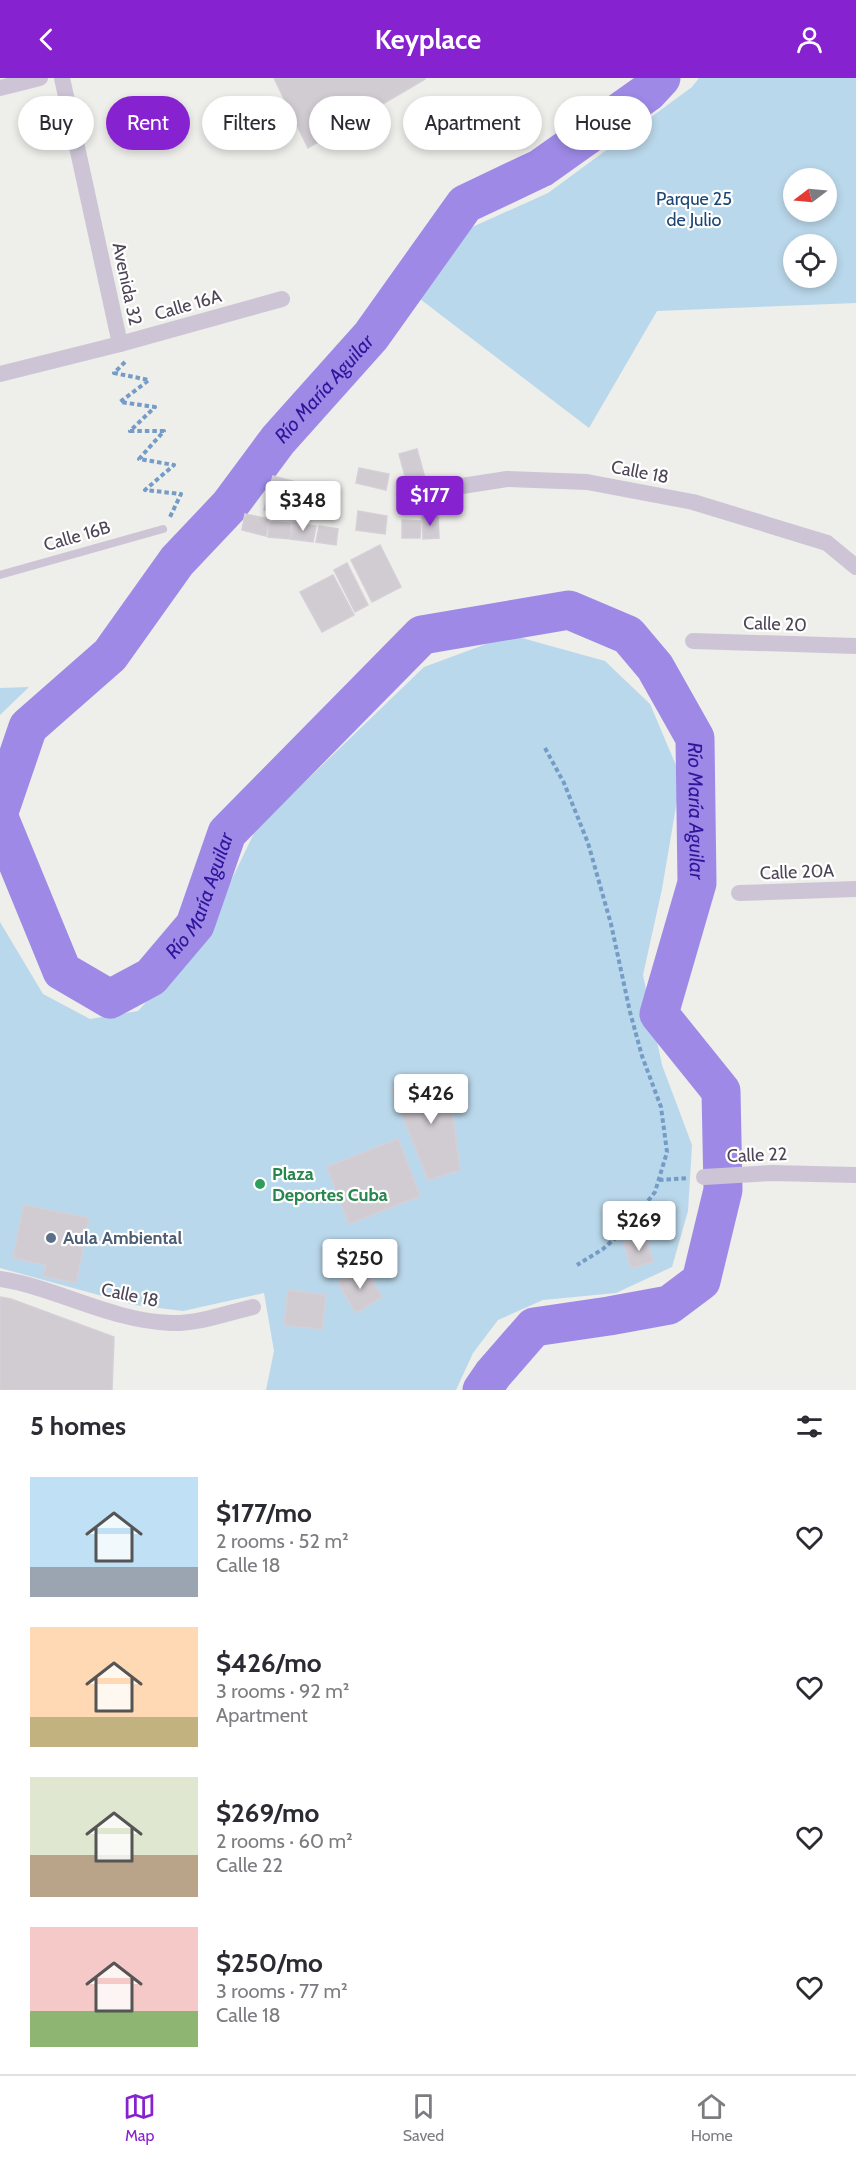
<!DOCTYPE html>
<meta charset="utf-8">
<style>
body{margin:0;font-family:Cabin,sans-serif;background:#f7f7f7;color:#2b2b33;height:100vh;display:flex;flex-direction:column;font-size:22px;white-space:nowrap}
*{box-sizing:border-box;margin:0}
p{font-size:20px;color:#7c7c81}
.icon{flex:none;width:33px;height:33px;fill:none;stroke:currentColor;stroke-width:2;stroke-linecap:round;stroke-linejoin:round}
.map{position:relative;height:1312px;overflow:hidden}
.drawer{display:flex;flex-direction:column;background:#fff;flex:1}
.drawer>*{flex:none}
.top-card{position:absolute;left:18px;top:18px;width:820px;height:54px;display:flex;gap:12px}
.needle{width:39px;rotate:254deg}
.fabs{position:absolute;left:783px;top:90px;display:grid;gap:12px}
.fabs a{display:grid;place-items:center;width:54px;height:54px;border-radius:50%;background:#fff;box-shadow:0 3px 9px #0003;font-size:30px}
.price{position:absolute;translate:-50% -51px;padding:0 14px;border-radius:6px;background:#fff;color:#222;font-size:20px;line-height:39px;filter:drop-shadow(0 2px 3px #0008)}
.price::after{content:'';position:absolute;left:50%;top:36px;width:18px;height:14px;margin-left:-9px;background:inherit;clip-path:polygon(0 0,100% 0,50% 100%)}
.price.on{background:#8722d1;color:#fff}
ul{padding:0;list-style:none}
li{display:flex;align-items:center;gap:18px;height:150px;padding:0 30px}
li span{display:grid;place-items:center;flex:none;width:168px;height:120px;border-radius:0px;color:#555}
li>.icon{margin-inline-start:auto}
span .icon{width:72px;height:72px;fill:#fffc;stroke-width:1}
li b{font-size:26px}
h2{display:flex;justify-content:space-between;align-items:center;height:72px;padding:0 30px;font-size:26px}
.chip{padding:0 21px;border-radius:27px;background:#fff;box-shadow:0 3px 9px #0003;font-size:21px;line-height:54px}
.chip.on{background:#8722d1;color:#fff}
header{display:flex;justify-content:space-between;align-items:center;height:78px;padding:0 30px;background:#8722d1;color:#fff;font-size:27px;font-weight:700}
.tabs{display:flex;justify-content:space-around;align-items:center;height:84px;border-top:2px solid #e1e1e2;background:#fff;font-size:16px;color:#7c7c81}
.tabs a{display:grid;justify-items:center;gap:3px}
.tabs .on{color:#8722d1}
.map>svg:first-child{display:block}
</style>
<header><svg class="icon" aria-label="back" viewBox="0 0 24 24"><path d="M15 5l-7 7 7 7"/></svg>Keyplace<svg class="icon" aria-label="person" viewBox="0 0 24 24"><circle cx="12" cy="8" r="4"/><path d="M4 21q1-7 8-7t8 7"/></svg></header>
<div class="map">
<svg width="856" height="1312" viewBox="0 0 856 1312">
<rect width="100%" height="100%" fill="#eeeeeb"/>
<g fill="#bad8eb" fill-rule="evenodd">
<path d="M699,0H856V225L657,233L589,350L403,208L470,150L548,115L692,9ZM826,100V134H794V100ZM826,166V200H794V166Z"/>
<path d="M511,557L605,583L650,626L681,699L662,811L643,897L662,987L692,1067L688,1133L672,1189L616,1215L543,1222L498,1242L473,1275L456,1312H266L274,1273L264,1215L183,1233L135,1227L0,1190V844L43,916L90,941L138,933L203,861L256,751L424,589Z"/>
<path d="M29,609L0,637V610Z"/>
</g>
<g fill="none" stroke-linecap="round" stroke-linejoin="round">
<g stroke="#9e8ae6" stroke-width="39">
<path id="s1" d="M0,731L28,649L110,577L177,483L229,428L278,362L371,258L465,126L541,90L648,14L661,0"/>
<path id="s2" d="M0,742L62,893L110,921L151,899L195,847L227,755L422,557L569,532L628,557L655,589L695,660L697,805L659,936L721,1013L723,1112L701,1203L669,1227L609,1238L534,1249L493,1296L482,1312"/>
</g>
</g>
<g fill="#d1cbd2" stroke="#d5cfd7" stroke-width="1.5">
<path d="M274,0H424L425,1L308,70Z"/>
<path d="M417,371L426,404L408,409L399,376Z"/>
<path d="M359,390L389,396L386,412L356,405Z"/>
<path d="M273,398L304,406L295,440L264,432Z"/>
<path d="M358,433L387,438L385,456L356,452Z"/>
<path d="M245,436L269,441L266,458L242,452Z"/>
<path d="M422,437H438L439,460L423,461Z"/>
<path d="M402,442L421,443L420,460H402Z"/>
<path d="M269,444L291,445V461L268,459Z"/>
<path d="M293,444L316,448L313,464L291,461Z"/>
<path d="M319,448L338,451L336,467L316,464Z"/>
<path d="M380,467L401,509L372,524L351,482Z"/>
<path d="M347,485L368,527L355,534L334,492Z"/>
<path d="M333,497L354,537L322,554L300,514Z"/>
<path d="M448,1000L460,1092L428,1102L392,1010Z"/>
<path d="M398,1061L420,1118L349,1146L327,1089Z"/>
<path d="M24,1127L89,1140L76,1205L43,1198L46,1187L13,1180Z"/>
<path d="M646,1158L653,1184L631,1190L624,1165Z"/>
<path d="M364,1189L382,1219L356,1235L338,1205Z"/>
<path d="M288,1212L326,1217L322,1251L284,1247Z"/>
<path d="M0,1219L11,1221L114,1259L112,1312H0Z"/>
</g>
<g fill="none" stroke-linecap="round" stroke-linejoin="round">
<g stroke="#759cc6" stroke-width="4" stroke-dasharray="4.5 3" stroke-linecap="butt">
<path d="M125,284L114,295L149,302L120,324L155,329L130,353H164L139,381L174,387L145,412L181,416L169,441"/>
<path d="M545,670L564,705L588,765L611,846L630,934L642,978L661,1029L667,1074L655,1114L626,1151L603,1171L577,1187"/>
<path d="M659,1102L688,1100"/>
</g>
<path stroke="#cdc5d5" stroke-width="8" d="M0,497L163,451"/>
<g stroke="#cdc5d5" stroke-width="16">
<path d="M62,0L120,266"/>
<path d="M0,10L40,0"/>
<path d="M0,296L120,266L282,221"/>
<path d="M404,417L507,401L587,404L693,424L827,465L856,489"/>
<path d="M693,563L856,568"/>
<path d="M739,815L856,811"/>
<path d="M704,1099L772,1095L856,1097"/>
<path d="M0,1201C58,1210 111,1243 171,1245C198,1246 227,1235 253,1229"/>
</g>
</g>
<circle fill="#2e9e5b" stroke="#fff" stroke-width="2" cx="260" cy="1106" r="6"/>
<circle fill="#5c6f8a" stroke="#fff" stroke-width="2" cx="51" cy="1160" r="6"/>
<g text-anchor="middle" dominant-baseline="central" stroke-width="4.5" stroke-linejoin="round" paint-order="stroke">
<g font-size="18" fill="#1b4673" stroke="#fff">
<text x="694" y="121">Parque 25<tspan x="694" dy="21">de Julio</tspan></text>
</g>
<g font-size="18" fill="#4e4557" stroke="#fff">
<text transform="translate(127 206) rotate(78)">Avenida 32</text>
<text transform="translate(188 227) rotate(-16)">Calle 16A</text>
<text transform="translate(640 394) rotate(11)">Calle 18</text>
<text transform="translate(77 458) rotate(-16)">Calle 16B</text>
<text transform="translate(775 546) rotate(2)">Calle 20</text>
<text transform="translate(797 794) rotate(-2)">Calle 20A</text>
<text transform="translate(757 1077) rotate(-2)">Calle 22</text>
<text transform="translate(130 1217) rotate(12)">Calle 18</text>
</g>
<g font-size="18" font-weight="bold" fill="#27864d" stroke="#fff" text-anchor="start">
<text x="272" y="1096">Plaza<tspan x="272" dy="21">Deportes Cuba</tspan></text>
</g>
<g font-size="18" font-weight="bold" fill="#4e5e75" stroke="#fff" text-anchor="start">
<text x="63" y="1160">Aula Ambiental</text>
</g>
<g font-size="20" font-style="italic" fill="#32149c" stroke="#fff">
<text stroke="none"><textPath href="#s1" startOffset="538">Río María Aguilar</textPath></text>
<text stroke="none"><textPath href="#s2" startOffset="1118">Río María Aguilar</textPath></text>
<text stroke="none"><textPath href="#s2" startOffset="362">Río María Aguilar</textPath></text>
</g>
</g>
</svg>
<div class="fabs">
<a><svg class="needle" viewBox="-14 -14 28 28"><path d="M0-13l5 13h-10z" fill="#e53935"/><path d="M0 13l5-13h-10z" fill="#7c7c81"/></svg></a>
<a><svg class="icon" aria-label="locate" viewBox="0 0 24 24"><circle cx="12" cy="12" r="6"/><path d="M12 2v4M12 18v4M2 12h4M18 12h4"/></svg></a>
</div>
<b class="price on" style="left:430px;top:449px">$177</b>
<b class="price" style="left:303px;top:454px">$348</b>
<b class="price" style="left:431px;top:1047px">$426</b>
<b class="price" style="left:639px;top:1174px">$269</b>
<b class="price" style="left:360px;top:1212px">$250</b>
<div class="top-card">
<a class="chip">Buy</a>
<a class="chip on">Rent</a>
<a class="chip">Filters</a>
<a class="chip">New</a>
<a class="chip">Apartment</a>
<a class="chip">House</a>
</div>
</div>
<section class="drawer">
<h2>5 homes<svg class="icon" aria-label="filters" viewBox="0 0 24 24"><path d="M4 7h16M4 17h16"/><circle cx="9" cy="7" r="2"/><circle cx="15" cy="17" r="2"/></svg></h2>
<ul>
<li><span style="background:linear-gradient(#bfe0f5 75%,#9aa5b1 0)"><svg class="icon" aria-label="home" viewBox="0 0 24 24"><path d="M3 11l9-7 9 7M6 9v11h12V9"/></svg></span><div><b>$177/mo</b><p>2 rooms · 52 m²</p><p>Calle 18</p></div><svg class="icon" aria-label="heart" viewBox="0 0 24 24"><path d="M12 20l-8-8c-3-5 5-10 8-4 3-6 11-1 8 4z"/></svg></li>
<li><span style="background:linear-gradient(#ffd9b3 75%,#c2b280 0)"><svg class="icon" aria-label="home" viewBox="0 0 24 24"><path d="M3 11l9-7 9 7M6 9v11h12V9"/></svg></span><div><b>$426/mo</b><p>3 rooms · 92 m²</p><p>Apartment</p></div><svg class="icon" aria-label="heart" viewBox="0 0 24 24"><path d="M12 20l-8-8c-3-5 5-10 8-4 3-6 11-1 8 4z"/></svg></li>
<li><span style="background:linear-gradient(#dfe7d0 65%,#b9a48a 0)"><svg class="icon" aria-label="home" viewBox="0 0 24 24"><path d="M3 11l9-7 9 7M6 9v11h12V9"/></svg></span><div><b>$269/mo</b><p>2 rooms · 60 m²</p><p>Calle 22</p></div><svg class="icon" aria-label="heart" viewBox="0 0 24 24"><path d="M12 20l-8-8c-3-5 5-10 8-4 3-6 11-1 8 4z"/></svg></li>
<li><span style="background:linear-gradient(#f6c9c9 70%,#8fb573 0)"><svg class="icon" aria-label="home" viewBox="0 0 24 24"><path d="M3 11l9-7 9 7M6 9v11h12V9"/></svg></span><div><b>$250/mo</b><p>3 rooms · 77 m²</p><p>Calle 18</p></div><svg class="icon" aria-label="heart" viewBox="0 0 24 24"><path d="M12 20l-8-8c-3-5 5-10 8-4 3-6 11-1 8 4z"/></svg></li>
</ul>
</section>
<nav class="tabs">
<a class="on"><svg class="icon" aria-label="map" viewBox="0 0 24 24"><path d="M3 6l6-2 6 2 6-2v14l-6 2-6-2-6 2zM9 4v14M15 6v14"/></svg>Map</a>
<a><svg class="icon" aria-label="saved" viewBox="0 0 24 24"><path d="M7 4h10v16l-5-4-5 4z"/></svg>Saved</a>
<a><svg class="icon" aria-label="home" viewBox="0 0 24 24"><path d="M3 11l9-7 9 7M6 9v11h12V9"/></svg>Home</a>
</nav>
